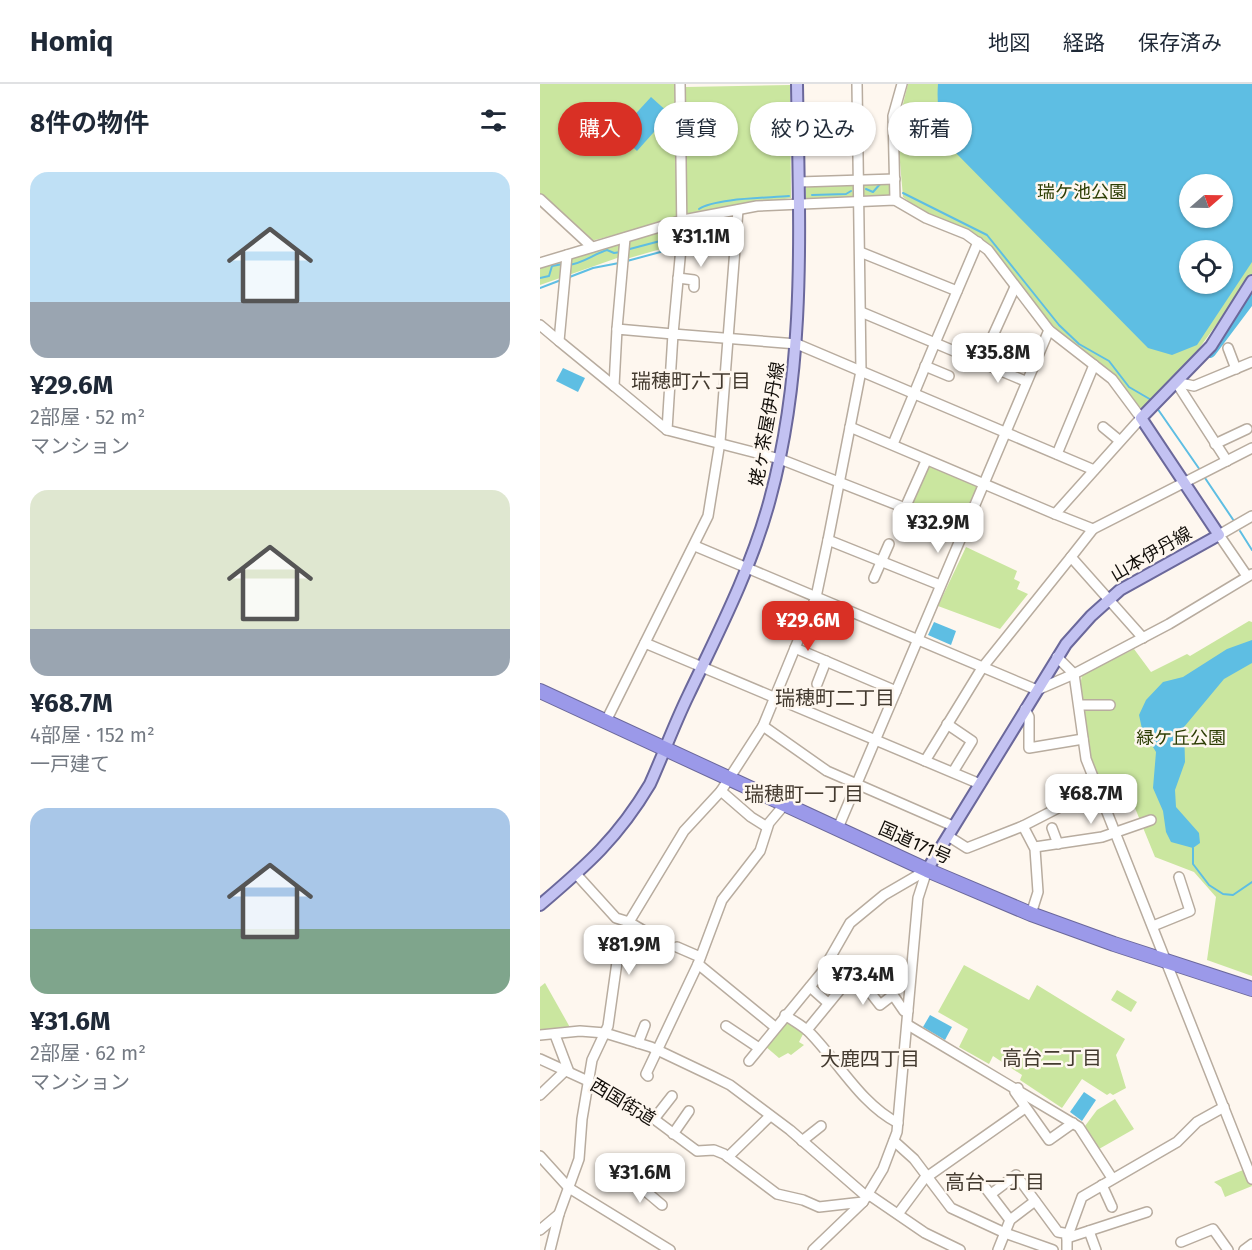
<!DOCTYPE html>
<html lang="ja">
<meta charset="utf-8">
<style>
body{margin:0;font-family:"Fira Sans","Noto Sans JP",sans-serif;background:#f2f2f3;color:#1f2937;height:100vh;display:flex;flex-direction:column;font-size:22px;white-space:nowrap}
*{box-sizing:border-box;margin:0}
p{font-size:20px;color:#747a83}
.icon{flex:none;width:33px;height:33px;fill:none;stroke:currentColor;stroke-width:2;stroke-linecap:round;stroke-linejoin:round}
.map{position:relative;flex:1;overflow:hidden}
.side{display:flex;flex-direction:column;background:#fff;width:540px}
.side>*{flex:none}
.banner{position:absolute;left:18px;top:18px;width:570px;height:54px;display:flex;gap:12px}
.needle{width:39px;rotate:70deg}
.tools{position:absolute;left:639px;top:90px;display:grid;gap:12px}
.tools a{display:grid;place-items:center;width:54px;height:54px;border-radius:50%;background:#fff;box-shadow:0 2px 4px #0004;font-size:30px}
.price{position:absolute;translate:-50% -51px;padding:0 14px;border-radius:12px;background:#fff;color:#222;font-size:20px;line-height:39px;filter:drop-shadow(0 2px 3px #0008)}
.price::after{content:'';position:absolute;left:50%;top:36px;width:18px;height:14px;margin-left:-9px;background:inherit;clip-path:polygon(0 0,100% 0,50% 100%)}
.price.current{background:#d93025;color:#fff}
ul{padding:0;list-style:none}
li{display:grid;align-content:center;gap:12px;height:318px;padding:0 30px}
li span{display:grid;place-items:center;height:186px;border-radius:18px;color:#555}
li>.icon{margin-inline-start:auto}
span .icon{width:108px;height:108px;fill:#fffc;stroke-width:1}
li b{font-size:26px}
h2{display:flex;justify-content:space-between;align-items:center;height:72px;padding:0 30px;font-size:26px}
.chip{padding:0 21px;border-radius:27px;background:#fff;box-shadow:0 2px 4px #0004;font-size:21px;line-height:54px}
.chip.current{background:#d93025;color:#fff}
header{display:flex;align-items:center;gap:36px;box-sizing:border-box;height:84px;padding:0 30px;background:#fff;border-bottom:2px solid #e0e1e3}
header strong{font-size:28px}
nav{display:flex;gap:33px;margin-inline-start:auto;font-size:21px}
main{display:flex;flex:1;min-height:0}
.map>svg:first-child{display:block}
</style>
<header>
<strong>Homiq</strong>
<nav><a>地図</a><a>経路</a><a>保存済み</a></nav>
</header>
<main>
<section class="side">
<h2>8件の物件<svg class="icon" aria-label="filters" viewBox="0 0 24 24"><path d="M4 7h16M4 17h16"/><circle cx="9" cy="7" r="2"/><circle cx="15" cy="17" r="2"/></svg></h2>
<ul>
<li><span style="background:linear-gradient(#bfe0f5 70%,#9aa5b1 0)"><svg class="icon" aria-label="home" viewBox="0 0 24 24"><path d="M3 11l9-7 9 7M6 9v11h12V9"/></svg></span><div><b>¥29.6M</b><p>2部屋 · 52 m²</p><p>マンション</p></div></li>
<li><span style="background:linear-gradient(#dfe7d0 75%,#9aa5b1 0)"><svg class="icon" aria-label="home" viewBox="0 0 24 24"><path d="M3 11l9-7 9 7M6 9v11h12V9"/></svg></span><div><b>¥68.7M</b><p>4部屋 · 152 m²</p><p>一戸建て</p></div></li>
<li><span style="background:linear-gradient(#a9c7e8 65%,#7fa58c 0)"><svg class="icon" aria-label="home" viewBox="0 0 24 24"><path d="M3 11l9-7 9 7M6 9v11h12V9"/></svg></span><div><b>¥31.6M</b><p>2部屋 · 62 m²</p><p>マンション</p></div></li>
</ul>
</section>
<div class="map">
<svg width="712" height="1166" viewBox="0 0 712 1166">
<rect width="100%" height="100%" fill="#fef7ef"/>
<g fill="#cae69f" fill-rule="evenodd">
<path d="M0,0H138L140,134L51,157L0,109Z"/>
<path d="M368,0H712V191L653,273L605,326L593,319L498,227L432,149L385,129L363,113L357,44ZM650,100H682V134H650ZM650,166H682V200H650Z"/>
<path d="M250,1L251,114L147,130L143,9L146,3Z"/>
<path d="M353,96V113L266,114V98Z"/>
<path d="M195,134L193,151L173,150L86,175L80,173L0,201V183L137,143Z"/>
<path d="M390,382L436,400L437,405L421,444L416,445L368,423L385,383Z"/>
<path d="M426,463L477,487L474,495L480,498L477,505L488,510L460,545L398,522Z"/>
<path d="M709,537L712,538V892L667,876L676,813L654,788L615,773L584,697L562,704L548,671L540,602L542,591L594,565L611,588L647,570L650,572Z"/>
<path d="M424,881L489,916L497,901L585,955L576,971L586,1004L573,1011L570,1009L567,1011L542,995L522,1024L480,996L482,991L453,972L449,980L419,963L428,945L398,928Z"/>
<path d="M5,899L32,947L0,949V903Z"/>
<path d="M577,906L597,918L591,928L571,916Z"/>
<path d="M244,936L264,948L259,958L264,961L251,971L248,969L239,974L225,962Z"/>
<path d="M575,1015L594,1045L559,1065L545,1042L557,1026Z"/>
<path d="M703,1086L706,1087L712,1102L685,1113L681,1103L674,1098Z"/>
</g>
<g fill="#5ebee3" fill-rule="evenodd">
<path d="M398,0H712V178L657,261L632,271L608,264L412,65C401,42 396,25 398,0ZM650,100H682V134H650ZM650,166H682V200H650Z"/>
<path d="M111,13L130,30L97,67L78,49Z"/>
<path d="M23,284L45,294L38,308L16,297Z"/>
<path d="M394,538L416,547L411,561L388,551Z"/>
<path d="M712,556V579L684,595L644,643L645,678L635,706L636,723L659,749L660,759L653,764L631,758L626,748L623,727L613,704L616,668L602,645L599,631L606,616L623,598L643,593L687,565Z"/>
<path d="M390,931L412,943L405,956L383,943Z"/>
<path d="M544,1008L556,1016L542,1037L530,1028Z"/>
</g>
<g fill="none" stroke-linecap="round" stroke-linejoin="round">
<g stroke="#5ebee3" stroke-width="2">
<path d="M326,105L333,108L341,99"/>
<path d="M363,109L447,151L519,241L539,260L569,277L589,303L613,317"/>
<path d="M272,111L306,110L311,107"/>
<path d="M159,125C175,114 228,114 249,112"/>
<path d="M145,161L171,152L192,154"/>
<path d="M86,166L139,152"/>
<path d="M87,177L139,163"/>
<path d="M28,181C42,180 54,170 67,166L74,169L81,168"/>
<path d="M0,194L9,192L12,182L23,180"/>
<path d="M27,194L53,184L79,179"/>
<path d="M0,204L21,196"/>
<path d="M617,324L660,386"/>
<path d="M663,391L694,437"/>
<path d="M700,447L712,466"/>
<path d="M653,764V780L669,801L683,810L693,811L712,798"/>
</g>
<path stroke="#5ebee3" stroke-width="12" d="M670,268L712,212"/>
<defs>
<g id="minor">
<path d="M259,98L355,95"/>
<path d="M0,115L52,163"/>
<path d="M355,116L353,32L362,0"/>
<path d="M174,164L195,165"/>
<path d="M320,168L417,207"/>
<path d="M27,171L19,257L74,302"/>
<path d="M0,179L143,136L217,122L355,116L386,134L426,150L448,166L509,246L572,295L601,334L515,430L553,445"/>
<path d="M138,194L154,196V203"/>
<path d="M321,228L395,259L438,158"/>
<path d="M0,241L19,257"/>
<path d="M77,245L85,154"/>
<path d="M688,264L696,285"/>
<path d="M441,278L475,203"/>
<path d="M385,282L409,292"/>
<path d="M636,298L687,377"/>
<path d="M636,298L654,302L712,278"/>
<path d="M310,343L515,430"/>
<path d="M563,343L580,357"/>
<path d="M127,346L74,302L77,245L133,250L142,153L140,0"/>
<path d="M353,360L395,259L485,297"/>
<path d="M675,360L707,345"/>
<path d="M517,370L554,281"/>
<path d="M386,377L365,424L421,450"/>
<path d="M365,424L240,375L127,346L133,250L257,260L554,386"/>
<path d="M288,456L321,287L317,0"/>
<path d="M155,462L497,606L534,590L629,540L712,490"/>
<path d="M707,492L679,451L712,432"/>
<path d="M334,494L349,460"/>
<path d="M603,554L531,473L553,445L712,364"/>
<path d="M105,559L440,700"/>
<path d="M255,564L356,607"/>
<path d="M517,573L534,590L546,675L712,1095"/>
<path d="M277,600L286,577"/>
<path d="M540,621H570"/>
<path d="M485,625L489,633V664L543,655"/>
<path d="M66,637L168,432L180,358L198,126"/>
<path d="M407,640L432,657L413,688"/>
<path d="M223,642L287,687L413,742"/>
<path d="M385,677L442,584L531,473"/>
<path d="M181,707L211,733L227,743"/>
<path d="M483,742L495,765L498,808L491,830"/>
<path d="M298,744L509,246"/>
<path d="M512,744L518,760"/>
<path d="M408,752L427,764L483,742L557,704"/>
<path d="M495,763L562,753L611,736"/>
<path d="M37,791L76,834L89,838L111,851"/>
<path d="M613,842L650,827L639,793"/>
<path d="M137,863L160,873"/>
<path d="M286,879L308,896L326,903L340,921L353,911L364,927H368"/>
<path d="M158,880L235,943"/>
<path d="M270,903L288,919"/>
<path d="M245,931C253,937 264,942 271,950C299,979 322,1021 358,1039"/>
<path d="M368,941L539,1043L572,1094"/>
<path d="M186,942L219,964"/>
<path d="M267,946L308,896"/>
<path d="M0,951L40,947L65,949L111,963L172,992L190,1001L250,1046L327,1113"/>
<path d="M15,951L29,988"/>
<path d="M98,959L105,941"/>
<path d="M0,975L48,997L97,1029L114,1035L157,1067L174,1066L184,1070L237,1110L263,1116L279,1123L323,1118"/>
<path d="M209,977L282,888L310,839L344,811L387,786"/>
<path d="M108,992L106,990L158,880L182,816L220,767L229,739L245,720"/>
<path d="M478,1004L475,1008L509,1056L533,1039"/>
<path d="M0,1011L25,987"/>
<path d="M114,1035L132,1012"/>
<path d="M133,1050L149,1027"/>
<path d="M262,1057L281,1042"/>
<path d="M354,1057L374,1075L411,1124L465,1149L513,1166"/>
<path d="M0,1072L29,1104L130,1166"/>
<path d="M188,1073L230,1032"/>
<path d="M441,1098L470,1136"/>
<path d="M96,1099L122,1121"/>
<path d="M562,1101L572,1123"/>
<path d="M328,1110L385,1149L420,1166"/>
<path d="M451,1110L476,1091L518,1148L529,1150"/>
<path d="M358,1130L384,1095L485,1024"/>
<path d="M0,1146L19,1130"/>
<path d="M549,1147L556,1166"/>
<path d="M527,1154L607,1128"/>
<path d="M641,1158L673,1145L688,1166"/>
<path d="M10,1166L19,1130L39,1075L42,1035L52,976L68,942L77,878L89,838L144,747L181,707L223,642L276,513L288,456L400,501"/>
<path d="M273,1166L323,1118L343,1085L357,1048L378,814L387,786"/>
<path d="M458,1166L470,1136L495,1117"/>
<path d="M527,1166V1154L542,1113L637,1058L657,1038L684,1023"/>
<path d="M704,1166L712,1160"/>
</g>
<g id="major">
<path d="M387,786L526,560L551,532L580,506L679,451L601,334L671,262L712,197"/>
<path d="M0,821C47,781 78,754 110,700C123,671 134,641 148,612C178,549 212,483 230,415C267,279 259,140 257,0"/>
</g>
<path id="highway" d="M0,607L387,786L491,830L574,860L712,905"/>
</defs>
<use href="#minor" stroke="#b8ac9f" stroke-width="12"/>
<use href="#major" stroke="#6b689b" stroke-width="14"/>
<use href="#highway" stroke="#6b689b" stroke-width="16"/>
<use href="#minor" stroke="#fff" stroke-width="9"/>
<use href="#major" stroke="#c3c2f2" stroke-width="10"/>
<use href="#highway" stroke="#9b99e9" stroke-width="14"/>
</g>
<g text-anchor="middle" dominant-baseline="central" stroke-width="5" stroke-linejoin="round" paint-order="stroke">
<g font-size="18" fill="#2d3e05" stroke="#fef7ef">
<text x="542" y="108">瑞ケ池公園</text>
<text x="641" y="654">緑ケ丘公園</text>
</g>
<g font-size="18" fill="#120e09" stroke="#fef7ef">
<text transform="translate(227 340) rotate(-80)">姥ヶ茶屋伊丹線</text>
<text transform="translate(611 470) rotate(-30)">山本伊丹線</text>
<text transform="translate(375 759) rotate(24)">国道171号</text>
<text transform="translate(83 1018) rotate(31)">西国街道</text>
</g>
<g font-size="20" fill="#433a2f" stroke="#fef7ef">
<text x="151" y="297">瑞穂町六丁目</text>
<text x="295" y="614">瑞穂町二丁目</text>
<text x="264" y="710">瑞穂町一丁目</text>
<text x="512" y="974">高台二丁目</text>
<text x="330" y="975">大鹿四丁目</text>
<text x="455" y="1098">高台一丁目</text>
</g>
</g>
</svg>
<div class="tools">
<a><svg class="needle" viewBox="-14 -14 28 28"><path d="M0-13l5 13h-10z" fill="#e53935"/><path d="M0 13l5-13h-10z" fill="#747a83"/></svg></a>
<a><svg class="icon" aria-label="locate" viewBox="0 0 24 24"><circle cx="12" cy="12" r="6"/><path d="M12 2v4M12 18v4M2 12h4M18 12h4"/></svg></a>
</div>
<b class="price" style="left:161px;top:184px">¥31.1M</b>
<b class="price" style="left:458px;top:300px">¥35.8M</b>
<b class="price" style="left:398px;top:470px">¥32.9M</b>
<b class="price current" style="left:268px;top:568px">¥29.6M</b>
<b class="price" style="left:551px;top:741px">¥68.7M</b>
<b class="price" style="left:89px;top:892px">¥81.9M</b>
<b class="price" style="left:323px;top:922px">¥73.4M</b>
<b class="price" style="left:100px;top:1120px">¥31.6M</b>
<div class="banner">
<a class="chip current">購入</a>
<a class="chip">賃貸</a>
<a class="chip">絞り込み</a>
<a class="chip">新着</a>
</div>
</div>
</main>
